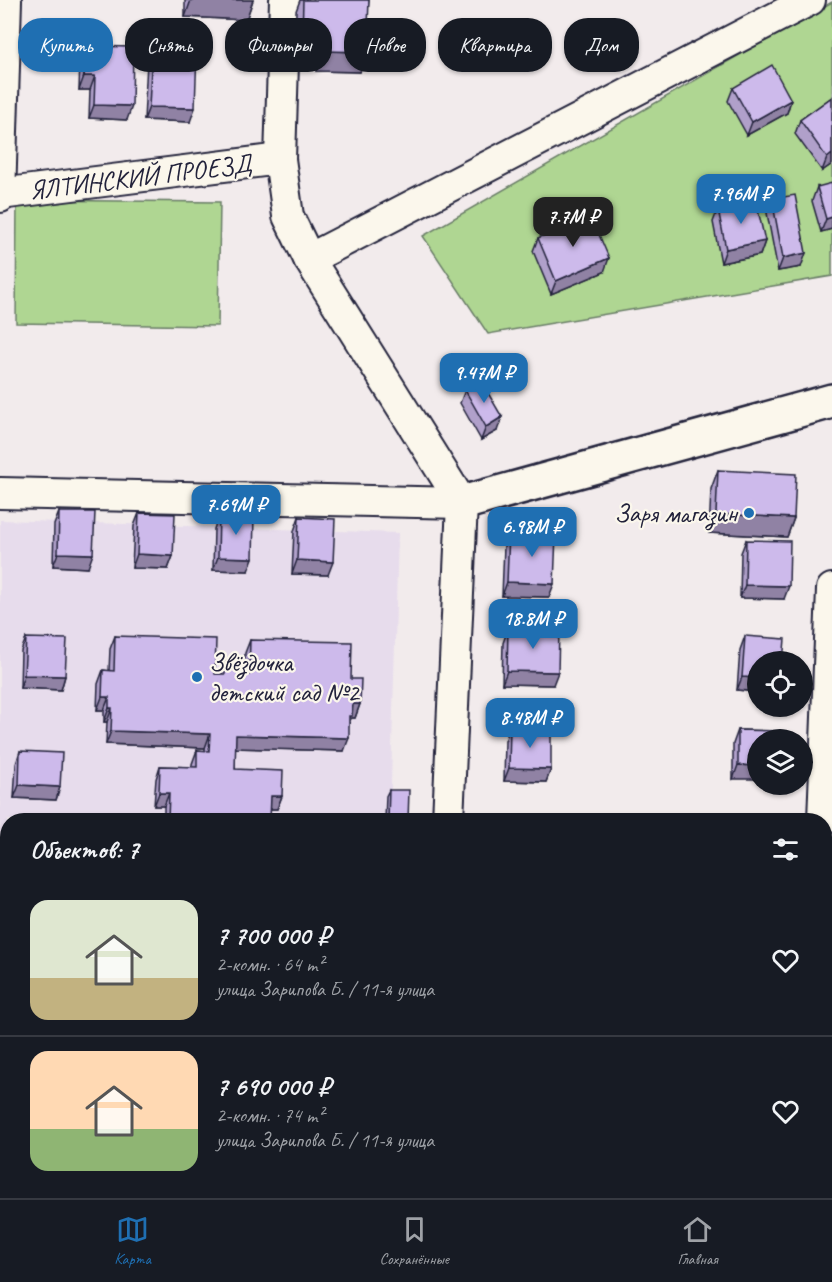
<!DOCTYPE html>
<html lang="ru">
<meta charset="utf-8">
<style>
body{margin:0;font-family:Caveat,sans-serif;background:#20242c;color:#f1f3f6;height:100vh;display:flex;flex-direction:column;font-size:22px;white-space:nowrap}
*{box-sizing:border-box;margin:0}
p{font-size:20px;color:#9ea1a6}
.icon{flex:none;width:33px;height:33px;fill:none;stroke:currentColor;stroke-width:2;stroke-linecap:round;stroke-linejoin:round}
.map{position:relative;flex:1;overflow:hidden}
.panel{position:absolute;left:0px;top:813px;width:832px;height:386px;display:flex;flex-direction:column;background:#171b24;border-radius:24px 24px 0 0;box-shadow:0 2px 4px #0004}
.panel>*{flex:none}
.guide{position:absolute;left:18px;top:18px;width:796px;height:54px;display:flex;gap:12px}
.fabs{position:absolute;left:747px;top:651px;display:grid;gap:12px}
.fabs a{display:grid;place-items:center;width:66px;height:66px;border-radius:50%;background:#171b24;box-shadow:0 2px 4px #0004;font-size:30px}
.price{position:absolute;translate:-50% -51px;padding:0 14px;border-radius:12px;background:#1f6fb2;color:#fff;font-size:20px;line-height:39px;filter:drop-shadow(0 2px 3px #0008)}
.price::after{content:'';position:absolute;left:50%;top:36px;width:18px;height:14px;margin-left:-9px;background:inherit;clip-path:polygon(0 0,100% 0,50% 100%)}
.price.on{background:#222;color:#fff}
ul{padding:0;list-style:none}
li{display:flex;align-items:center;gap:18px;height:150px;padding:0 30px}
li+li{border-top:2px solid #363941}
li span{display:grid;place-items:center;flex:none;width:168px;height:120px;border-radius:18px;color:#555}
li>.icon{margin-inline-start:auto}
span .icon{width:72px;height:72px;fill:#fffc;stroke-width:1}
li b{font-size:26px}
h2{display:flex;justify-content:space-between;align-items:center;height:72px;padding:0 30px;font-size:26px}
.chip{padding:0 21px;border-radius:24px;background:#171b24;box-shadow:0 2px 4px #0004;font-size:21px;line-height:54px}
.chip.on{background:#1f6fb2;color:#fff}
.dock{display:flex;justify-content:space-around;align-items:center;height:84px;border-top:2px solid #363941;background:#171b24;font-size:16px;color:#9ea1a6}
.dock a{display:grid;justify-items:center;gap:3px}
.dock .on{color:#1f6fb2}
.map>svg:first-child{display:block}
</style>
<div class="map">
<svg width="832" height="1198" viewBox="0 0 832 1198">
<rect width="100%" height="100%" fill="#f2ebec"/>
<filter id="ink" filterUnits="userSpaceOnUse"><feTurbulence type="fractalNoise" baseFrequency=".0167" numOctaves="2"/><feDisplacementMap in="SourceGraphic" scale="12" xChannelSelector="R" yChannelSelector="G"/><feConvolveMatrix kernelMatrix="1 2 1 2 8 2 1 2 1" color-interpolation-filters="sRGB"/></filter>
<g filter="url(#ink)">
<path fill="#e7dcec" d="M0,520L398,533L390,820H8L7,884H0Z"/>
<g fill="#afd692" stroke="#687c66" stroke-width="1.5">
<path d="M832,2V276L488,334L423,236Z"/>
<path d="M17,200L220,202L218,326L16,323Z"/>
</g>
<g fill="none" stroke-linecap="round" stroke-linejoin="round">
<defs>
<g id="street">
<path d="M285,0L280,159L288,216L309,259L462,503L448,820"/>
<path d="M0,194L280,159"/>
<path d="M0,197L6,0"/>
<path d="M309,259L810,0"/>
<path d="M0,493L462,503"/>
<path d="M823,820L832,589"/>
<path d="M0,915H8"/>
<path d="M433,1198V1191"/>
<path d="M809,1198V1191"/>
</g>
<path id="secondary" d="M462,503L832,401"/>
</defs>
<use href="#street" stroke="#22223b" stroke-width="34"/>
<use href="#secondary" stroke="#22223b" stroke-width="38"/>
<use href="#street" stroke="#fbf7ec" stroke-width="30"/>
<use href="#secondary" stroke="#fbf7ec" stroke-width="33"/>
</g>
<g fill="#b0a0ca" stroke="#22223b" stroke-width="1.5">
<path d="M185,0H253L246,20L185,17Z"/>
<path d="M300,0H369L360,72L316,71L317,56H295L296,11Z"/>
<path d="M85,46L127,120L89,118L90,90H79L80,59Z"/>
<path d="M152,49L190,122L144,120L147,62Z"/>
<path d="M733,88L791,100L787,113L747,135L728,101Z"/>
<path d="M832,97V164L822,171L795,134L800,120Z"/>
<path d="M817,187L832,229L821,232L812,201Z"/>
<path d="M772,199L801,267L778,271L767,213Z"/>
<path d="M718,209L765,241L760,255L721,263L713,222Z"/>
<path d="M538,238L604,272L551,294L533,251Z"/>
<path d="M465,390L497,431L481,440L460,403Z"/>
<path d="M718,470L794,518L787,537L709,533L711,489Z"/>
<path d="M59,512L88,568L53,566L54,525Z"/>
<path d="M139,513L173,556L168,569L132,568L134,526Z"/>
<path d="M219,515L248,571L213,570L214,529Z"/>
<path d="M299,517L328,575L292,574L294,531Z"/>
<path d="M509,532L549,597L502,596L504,546Z"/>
<path d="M746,540L784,599L740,598L741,553Z"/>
<path d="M508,629L553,685L502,684L503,643Z"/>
<path d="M115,636L215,674H221L225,661L240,675H244L245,653L250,640L351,679L360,704L355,718H351L349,724L344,751L235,748V769L282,796L277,809H270V820H164V806H154L156,779L160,766L192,767V764L197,750L205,751V748L106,744L107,722H104V710H97L98,684L103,670L109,671L110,649Z"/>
<path d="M745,636L758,662V692L737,690L740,650Z"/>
<path d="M26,638L65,676L61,690L20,688L21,651Z"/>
<path d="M510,728L551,769L546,782L504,781L505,741Z"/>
<path d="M738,730L783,731L733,779V744Z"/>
<path d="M20,751L60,787L56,800L14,798L16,764Z"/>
<path d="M389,790L408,820H385L386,796Z"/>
<path d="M58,1191H111L110,1198H56Z"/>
</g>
<g fill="#9082a4" stroke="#22223b" stroke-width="1.5">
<path d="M191,0H253L246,20L185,17Z"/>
<path d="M302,36L324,37L317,56H295Z"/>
<path d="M323,51L367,52L360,72L316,71Z"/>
<path d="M84,76H95L90,90H79Z"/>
<path d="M791,100L787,113L747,135L752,122Z"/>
<path d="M94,105L132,106L127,120L89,118Z"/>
<path d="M149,107L195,108L190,122L144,120Z"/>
<path d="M832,154V164L822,171L827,158Z"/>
<path d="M832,217V229L821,232L826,219Z"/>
<path d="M765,241L760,255L721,263L726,249Z"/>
<path d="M806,253L801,267L778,271L783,258Z"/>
<path d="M609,258L604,272L551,294L556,281Z"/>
<path d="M502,417L497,431L481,440L486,427Z"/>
<path d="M716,514L794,518L787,537L709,533Z"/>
<path d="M58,553L93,554L88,568L53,566Z"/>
<path d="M137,554L173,556L168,569L132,568Z"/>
<path d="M218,557L253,558L248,571L213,570Z"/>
<path d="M297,560L333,562L328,575L292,574Z"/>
<path d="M507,582L554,584L549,597L502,596Z"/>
<path d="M745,585L789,586L784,599L740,598Z"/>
<path d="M507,671L558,672L553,685L502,684Z"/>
<path d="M24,675L65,676L61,690L20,688Z"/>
<path d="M742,677L758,678V692L737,690Z"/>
<path d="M102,697H109L104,710H97Z"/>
<path d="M353,704H360L355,718H351L347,729H345Z"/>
<path d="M109,708H112L107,722H104Z"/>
<path d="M111,731L210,734L205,748L106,744Z"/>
<path d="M236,735L349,738L344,751L231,748Z"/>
<path d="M738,765L758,766V779H733Z"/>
<path d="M509,768L551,769L546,782L504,781Z"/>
<path d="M19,785L60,787L56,800L14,798Z"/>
<path d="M159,793H169L164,806H154Z"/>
<path d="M271,796H282L277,809H266Z"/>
<path d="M0,994L8,995V1008H0Z"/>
</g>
<g fill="#cdbaeb" stroke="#22223b" stroke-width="1.5">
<path d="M303,0H369L367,52L323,51L324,37L302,36Z"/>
<path d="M85,46L133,47L132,106L94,105L95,76H84Z"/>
<path d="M152,49L197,50L195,108L149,107Z"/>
<path d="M772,65L791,100L752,122L733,88Z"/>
<path d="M832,97V154L827,158L800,120Z"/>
<path d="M832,183V217L826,219L817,187Z"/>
<path d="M795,195L806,253L783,258L772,199Z"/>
<path d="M756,201L765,241L726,249L718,209Z"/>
<path d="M591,216L609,258L556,281L538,238Z"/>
<path d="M481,381L502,417L486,427L465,390Z"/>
<path d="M718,470L796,474L794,518L716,514Z"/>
<path d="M59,512H95L93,554L58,553Z"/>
<path d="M139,513L175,514L173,556L137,554Z"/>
<path d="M219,515L254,516L253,558L218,557Z"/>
<path d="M299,517L335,519L333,562L297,560Z"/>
<path d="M509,532L556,534L554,584L507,582Z"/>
<path d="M746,540L790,541L789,586L745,585Z"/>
<path d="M508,629L559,630L558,672L507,671Z"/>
<path d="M115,636L216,639L215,674H225V661L241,662L240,675H249L250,640L352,642L351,679H361L360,704H353L352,716H349V738L236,735L235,769L283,771L282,796H271L270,820H168L169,793H159L160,766L197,767V750L209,751L210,734L111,731L112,708H109V697H102L103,670L114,671Z"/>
<path d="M745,636L785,639L783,662H758V678L742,677Z"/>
<path d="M26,638L67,639L65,676L24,675Z"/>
<path d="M510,728L551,729V769L509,768Z"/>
<path d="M738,730L783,731V740H758V766L738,765Z"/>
<path d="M20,751L62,753L60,787L19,785Z"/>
<path d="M389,790H409L408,820H388Z"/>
<path d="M0,947L8,948V995L0,994Z"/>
<path d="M0,1184H8V1191H12V1198H0Z"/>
<path d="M60,1191H111L110,1198H60Z"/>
<rect x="152" y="1191" width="53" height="7"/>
<path d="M253,1194L308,1195V1198H253Z"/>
<rect x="352" y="1197" width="44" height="1"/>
</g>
</g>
<g fill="#1f6fb2" stroke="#fbf7ec" stroke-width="2">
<circle cx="749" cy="513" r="6"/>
<circle cx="197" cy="677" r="6"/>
</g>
<g text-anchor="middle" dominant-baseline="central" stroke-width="4.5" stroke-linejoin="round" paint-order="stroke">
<g font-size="26" fill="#22223b" stroke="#fbf7ec">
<text transform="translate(140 177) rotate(-7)">ЯЛТИНСКИЙ ПРОЕЗД</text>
</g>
<g font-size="26" fill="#22223b" stroke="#fbf7ec" text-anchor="end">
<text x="737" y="513">Заря магазин</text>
<text x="209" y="662" text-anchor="start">Звёздочка<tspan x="209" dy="30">детский сад №2</tspan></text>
</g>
</g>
</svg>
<div class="fabs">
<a><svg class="icon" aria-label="locate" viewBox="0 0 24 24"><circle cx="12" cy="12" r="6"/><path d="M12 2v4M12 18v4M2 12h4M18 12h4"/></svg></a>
<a><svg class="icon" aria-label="layers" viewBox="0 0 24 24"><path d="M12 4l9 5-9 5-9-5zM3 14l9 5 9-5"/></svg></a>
</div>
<b class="price" style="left:741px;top:225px">7.96M ₽</b>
<b class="price on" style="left:573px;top:248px">7.7M ₽</b>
<b class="price" style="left:484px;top:404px">9.47M ₽</b>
<b class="price" style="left:236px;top:536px">7.69M ₽</b>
<b class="price" style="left:532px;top:558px">6.98M ₽</b>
<b class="price" style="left:533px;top:650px">18.8M ₽</b>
<b class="price" style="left:530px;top:749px">8.48M ₽</b>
<div class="guide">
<a class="chip on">Купить</a>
<a class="chip">Снять</a>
<a class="chip">Фильтры</a>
<a class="chip">Новое</a>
<a class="chip">Квартира</a>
<a class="chip">Дом</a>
</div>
<section class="panel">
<h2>Объектов: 7<svg class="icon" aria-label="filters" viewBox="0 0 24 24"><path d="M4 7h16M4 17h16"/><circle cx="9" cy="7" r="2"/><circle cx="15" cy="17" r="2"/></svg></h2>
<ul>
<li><span style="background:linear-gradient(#dfe7d0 65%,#c2b280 0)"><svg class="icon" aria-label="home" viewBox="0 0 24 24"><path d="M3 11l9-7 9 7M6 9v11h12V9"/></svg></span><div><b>7 700 000 ₽</b><p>2-комн. · 64 m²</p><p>улица Зарипова Б. / 11-я улица</p></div><svg class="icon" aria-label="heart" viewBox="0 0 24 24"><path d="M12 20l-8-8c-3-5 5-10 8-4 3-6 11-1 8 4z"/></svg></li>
<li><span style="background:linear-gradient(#ffd9b3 65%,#8fb573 0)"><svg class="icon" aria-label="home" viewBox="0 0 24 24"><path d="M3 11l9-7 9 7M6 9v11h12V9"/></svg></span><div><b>7 690 000 ₽</b><p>2-комн. · 74 m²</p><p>улица Зарипова Б. / 11-я улица</p></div><svg class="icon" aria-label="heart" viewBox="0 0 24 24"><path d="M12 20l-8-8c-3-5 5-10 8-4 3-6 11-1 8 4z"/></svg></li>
</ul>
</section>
</div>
<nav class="dock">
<a class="on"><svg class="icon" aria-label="map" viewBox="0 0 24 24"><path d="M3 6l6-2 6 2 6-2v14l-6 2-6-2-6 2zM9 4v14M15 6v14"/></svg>Карта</a>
<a><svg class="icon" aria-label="saved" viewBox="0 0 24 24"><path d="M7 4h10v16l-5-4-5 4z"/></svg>Сохранённые</a>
<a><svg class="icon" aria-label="home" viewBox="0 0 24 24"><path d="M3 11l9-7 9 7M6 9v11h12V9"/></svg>Главная</a>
</nav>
